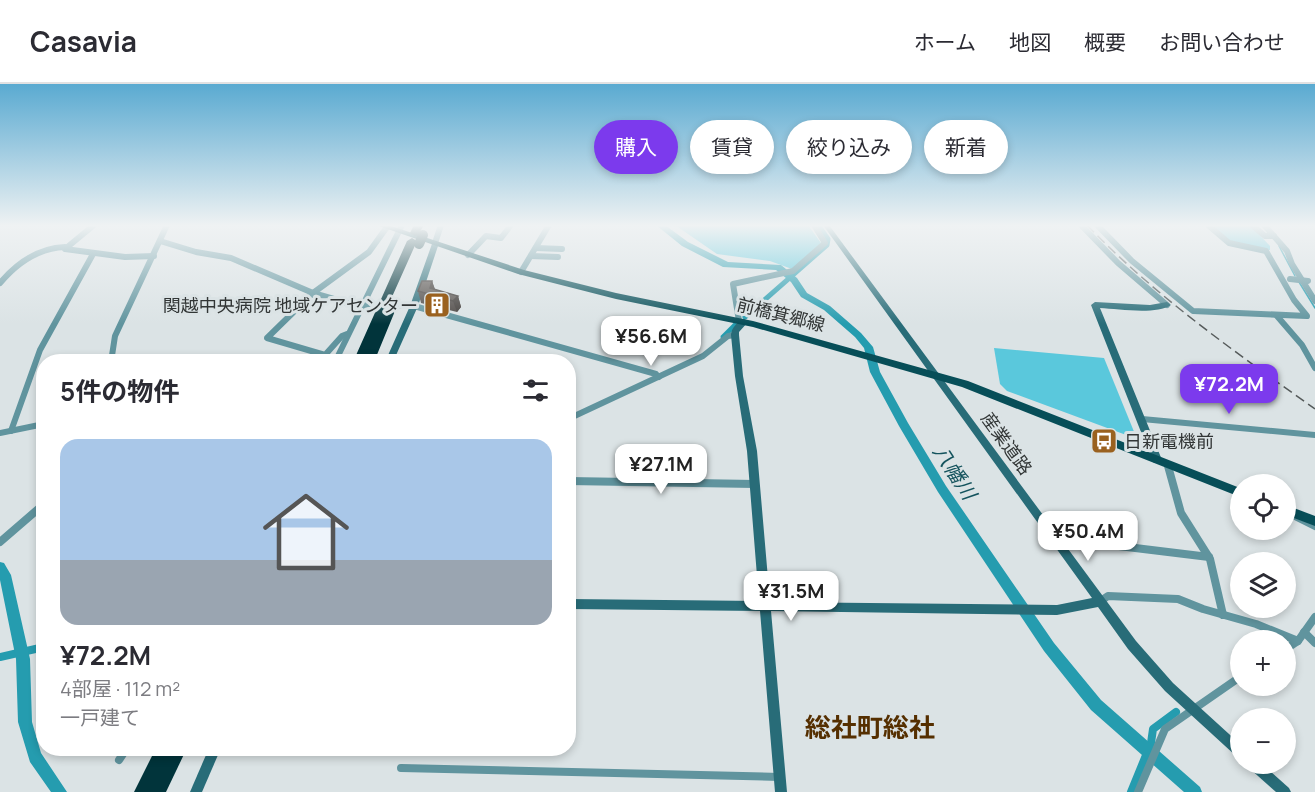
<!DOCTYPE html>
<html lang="ja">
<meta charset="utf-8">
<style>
body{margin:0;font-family:Manrope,"Noto Sans JP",sans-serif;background:#f7f7f7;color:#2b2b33;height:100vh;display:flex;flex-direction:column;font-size:22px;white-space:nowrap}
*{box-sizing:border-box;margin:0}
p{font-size:20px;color:#7c7c81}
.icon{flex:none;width:33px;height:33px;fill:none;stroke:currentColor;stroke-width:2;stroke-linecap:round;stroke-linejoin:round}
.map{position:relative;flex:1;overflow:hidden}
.panel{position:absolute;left:36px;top:270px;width:540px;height:402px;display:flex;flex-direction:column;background:#fff;border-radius:24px;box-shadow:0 3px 9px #0003}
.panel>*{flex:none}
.top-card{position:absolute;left:594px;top:36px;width:570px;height:54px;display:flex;gap:12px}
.tools{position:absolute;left:1230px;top:390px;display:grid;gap:12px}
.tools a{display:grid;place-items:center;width:66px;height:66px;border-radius:50%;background:#fff;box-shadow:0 3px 9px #0003;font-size:30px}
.price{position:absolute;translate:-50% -51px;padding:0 14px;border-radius:12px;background:#fff;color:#222;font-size:20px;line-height:39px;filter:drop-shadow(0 2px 3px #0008)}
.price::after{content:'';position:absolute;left:50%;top:36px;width:18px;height:14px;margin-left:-9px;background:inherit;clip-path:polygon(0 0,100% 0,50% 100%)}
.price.selected{background:#7c3aed;color:#fff}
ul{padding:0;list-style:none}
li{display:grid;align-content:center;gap:12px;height:318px;padding:0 24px}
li+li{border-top:2px solid #e1e1e2}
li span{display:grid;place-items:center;height:186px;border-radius:18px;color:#555}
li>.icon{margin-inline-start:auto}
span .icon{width:108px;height:108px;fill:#fffc;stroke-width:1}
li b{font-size:26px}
h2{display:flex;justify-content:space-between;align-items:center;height:72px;padding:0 24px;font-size:26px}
.chip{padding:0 21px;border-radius:27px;background:#fff;box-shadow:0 3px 9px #0003;font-size:21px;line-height:54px}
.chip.selected{background:#7c3aed;color:#fff}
header{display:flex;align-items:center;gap:36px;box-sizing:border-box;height:84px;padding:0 30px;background:#fff;border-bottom:2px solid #e1e1e2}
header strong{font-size:28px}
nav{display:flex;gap:33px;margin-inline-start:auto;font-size:21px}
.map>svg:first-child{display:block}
</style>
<header>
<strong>Casavia</strong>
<nav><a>ホーム</a><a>地図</a><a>概要</a><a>お問い合わせ</a></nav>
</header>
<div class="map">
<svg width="1315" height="708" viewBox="0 0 1315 708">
<rect width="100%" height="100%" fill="#dbe3e5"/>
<g fill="#5ac8dc">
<path d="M675,141H808L821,159L792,185L770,177L717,170Z"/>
<path d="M1212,141H1250L1270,162V166L1233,160Z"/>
<path d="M994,264L1104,274L1137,355L1007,307L1000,300Z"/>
</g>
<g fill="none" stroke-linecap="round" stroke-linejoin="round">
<g stroke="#259caf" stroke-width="1.5">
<path d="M1279,162L1295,192"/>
<path d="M1299,198L1315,224"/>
</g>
<g stroke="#259caf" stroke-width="5">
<path d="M745,233L827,161L828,155L818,141"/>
<path d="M723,253L735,241"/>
</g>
<g stroke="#259caf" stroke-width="8">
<path d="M0,573L44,563"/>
<path d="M1131,708L1151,659L1153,645L1176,628"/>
</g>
<g fill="#259caf" fill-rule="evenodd">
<path d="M656,141H665L688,158L728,178L781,181L797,194L807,209L830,222L861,249L873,263L880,288L908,339L946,402L1054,559L1101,616L1200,703L1202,708H1184L1091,626L1044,567L938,408L899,342L870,288L864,264L855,253L824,226L801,213L791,198L776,186L723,183L682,162Z"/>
<path d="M0,478L4,479L11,491L30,575L32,638L41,669L67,708H51L30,678L18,638L16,575L0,496Z"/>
</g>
<path stroke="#b9c0c2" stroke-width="6" stroke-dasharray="6 3" stroke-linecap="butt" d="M369,220L403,222"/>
<g stroke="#60949e" stroke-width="6">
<path d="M94,141L65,165L125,173L154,172"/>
<path d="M1081,141L1118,179L1167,221"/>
<path d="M1097,141L1132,177L1193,227L1307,232L1294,216L1266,167L1229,159L1208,141"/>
<path d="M1252,141L1265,152H1274"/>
<path d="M1264,141L1287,167L1292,180L1315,217"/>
<path d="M160,157L196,168L231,174L313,209L358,222L369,220"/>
<path d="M435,159L441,141"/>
<path d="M536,164L562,165"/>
<path d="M468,171L486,152L501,154L511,141"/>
<path d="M531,172L558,173"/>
<path d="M521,188L549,141"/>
<path d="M0,199C17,179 38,164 65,163"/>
<path d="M403,222H414L656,290L659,293"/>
<path d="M1277,232L1302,261L1315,284"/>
<path d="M739,237L733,200L793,187L825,159L814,141"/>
<path d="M347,250L342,252L325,271L267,254L313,209L369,168L387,143"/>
<path d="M111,278L115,252L167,141"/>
<path d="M335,278L402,141"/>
<path d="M568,335L703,272L728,252L735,251"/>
<path d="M1142,335L1315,351"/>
<path d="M11,347L40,266L93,170"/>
<path d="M0,349L44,340"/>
<path d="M1168,380V383"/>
</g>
<g stroke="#60949e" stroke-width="8">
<path d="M1168,382L1181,429L1210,475L1223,531"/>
<path d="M568,397L755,400"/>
<path d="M1291,430L1315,442"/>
<path d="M0,458L44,420"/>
<path d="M1086,458L1209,473"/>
<path d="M1099,518L1108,512L1178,515L1203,525L1256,540L1298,557"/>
<path d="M1304,548L1315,559"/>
<path d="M1286,565L1298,557L1315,533"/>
<path d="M119,676L127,664"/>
<path d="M401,684L780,693"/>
<path d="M1138,708L1165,645L1240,593"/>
</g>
<g fill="#286c78" fill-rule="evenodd">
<path d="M823,141H829L1136,557L1173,599L1240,660V674L1236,672L1165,607L1128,565L1098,523L1057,531L771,527L787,708H775L760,527L568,525V515L759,517L747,367L735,292L731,251C731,244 738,237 744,235L748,238L739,248V251L743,292L757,367L770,518L1057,521L1092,514Z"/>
<path d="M433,157H435L439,159L418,222L393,278H385L410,222Z"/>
<path d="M1095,218L1150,221L1167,218L1171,221C1156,231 1119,225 1100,224L1162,376L1160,379H1154L1152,376L1091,221Z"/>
<path d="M209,664H221L202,708H190Z"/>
<path d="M1247,680H1262L1289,704L1291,708H1276L1249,684Z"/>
</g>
<g fill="#074e58" fill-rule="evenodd">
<path d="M376,141H388L524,186L616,209L753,237L968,297L1240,404V413L962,303L753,243L616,215L518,190Z"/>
<path d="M1286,421L1315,432V442L1286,431Z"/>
</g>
<g fill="#01343b" fill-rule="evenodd">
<path d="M414,141H424L418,151L415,152L410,149Z"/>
<path d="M412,154L417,157L387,224L394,225L395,227L374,278H353L407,157Z"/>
<path d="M156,664H187L166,708H134Z"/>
</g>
<path stroke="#555a5a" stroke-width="1.5" stroke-dasharray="10 5" stroke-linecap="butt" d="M1087,141C1155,212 1235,268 1315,325"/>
<path stroke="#60949e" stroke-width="6" d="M1290,195L1308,197"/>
<path stroke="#01343b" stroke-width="10" d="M419,160L423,151"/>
</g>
<path fill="#4c4744" d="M432,197L435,206L458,212L461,223L457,228L421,219L418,207Z"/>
<g fill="#3e3a37">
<path d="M432,197L436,208L430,204Z"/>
<path d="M458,212L461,223L457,228L453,217Z"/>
</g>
<path fill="#58534f" stroke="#3e3a37" stroke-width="1.5" d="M422,197H432L430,204L458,212L453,217L418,207Z"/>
<linearGradient id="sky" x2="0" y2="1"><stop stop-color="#5aaad1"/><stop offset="0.59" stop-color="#eff2f3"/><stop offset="1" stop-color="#eff2f3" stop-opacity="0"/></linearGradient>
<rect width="1315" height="240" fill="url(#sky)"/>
<defs>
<symbol id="building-square" viewBox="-11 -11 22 22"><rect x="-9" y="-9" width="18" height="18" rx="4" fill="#9a611f" stroke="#dbe3e5"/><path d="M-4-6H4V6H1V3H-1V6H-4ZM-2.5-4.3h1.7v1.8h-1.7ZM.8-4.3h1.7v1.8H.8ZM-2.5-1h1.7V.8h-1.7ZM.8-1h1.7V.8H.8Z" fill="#fff"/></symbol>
<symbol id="bus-square" viewBox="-11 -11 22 22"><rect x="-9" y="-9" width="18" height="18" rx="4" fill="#9a611f" stroke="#dbe3e5"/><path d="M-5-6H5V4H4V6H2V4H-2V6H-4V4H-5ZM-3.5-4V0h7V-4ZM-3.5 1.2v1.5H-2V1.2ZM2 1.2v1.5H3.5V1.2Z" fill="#fff"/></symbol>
</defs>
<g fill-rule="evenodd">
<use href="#building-square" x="422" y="206" width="30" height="30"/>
<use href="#bus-square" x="1089" y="342" width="30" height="30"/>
</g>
<g text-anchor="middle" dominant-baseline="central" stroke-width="6" stroke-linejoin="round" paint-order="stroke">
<g font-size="18" fill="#323636" stroke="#dbe3e5" text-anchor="end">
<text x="418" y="221">関越中央病院 地域ケアセンター</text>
<text x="1124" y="357" text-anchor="start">日新電機前</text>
</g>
<g font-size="18" fill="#323636" stroke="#dbe3e5">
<text transform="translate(781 230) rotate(14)">前橋箕郷線</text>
<text transform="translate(1007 359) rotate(54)">産業道路</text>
</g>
<g font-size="20" font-style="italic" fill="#14535d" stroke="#dbe3e5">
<text transform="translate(955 388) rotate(57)">八幡川</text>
</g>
<g font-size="26" font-weight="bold" fill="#552f00" stroke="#dbe3e5">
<text x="870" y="643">総社町総社</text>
</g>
</g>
</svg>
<div class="tools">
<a><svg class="icon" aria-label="locate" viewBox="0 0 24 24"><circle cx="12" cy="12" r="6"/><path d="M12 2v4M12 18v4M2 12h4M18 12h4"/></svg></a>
<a><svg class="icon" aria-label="layers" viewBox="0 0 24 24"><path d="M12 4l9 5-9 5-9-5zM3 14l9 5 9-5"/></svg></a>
<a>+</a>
<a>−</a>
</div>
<b class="price" style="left:651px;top:283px">¥56.6M</b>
<b class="price selected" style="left:1229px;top:331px">¥72.2M</b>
<b class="price" style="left:661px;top:411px">¥27.1M</b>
<b class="price" style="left:1088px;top:478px">¥50.4M</b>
<b class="price" style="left:791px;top:538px">¥31.5M</b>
<div class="top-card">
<a class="chip selected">購入</a>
<a class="chip">賃貸</a>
<a class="chip">絞り込み</a>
<a class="chip">新着</a>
</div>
<section class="panel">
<h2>5件の物件<svg class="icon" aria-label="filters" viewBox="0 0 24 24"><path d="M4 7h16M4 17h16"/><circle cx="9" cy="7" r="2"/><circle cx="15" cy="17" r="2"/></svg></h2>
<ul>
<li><span style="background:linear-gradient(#a9c7e8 65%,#9aa5b1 0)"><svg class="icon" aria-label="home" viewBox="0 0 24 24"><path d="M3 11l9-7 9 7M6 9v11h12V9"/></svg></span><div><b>¥72.2M</b><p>4部屋 · 112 m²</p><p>一戸建て</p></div></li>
</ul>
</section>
</div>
